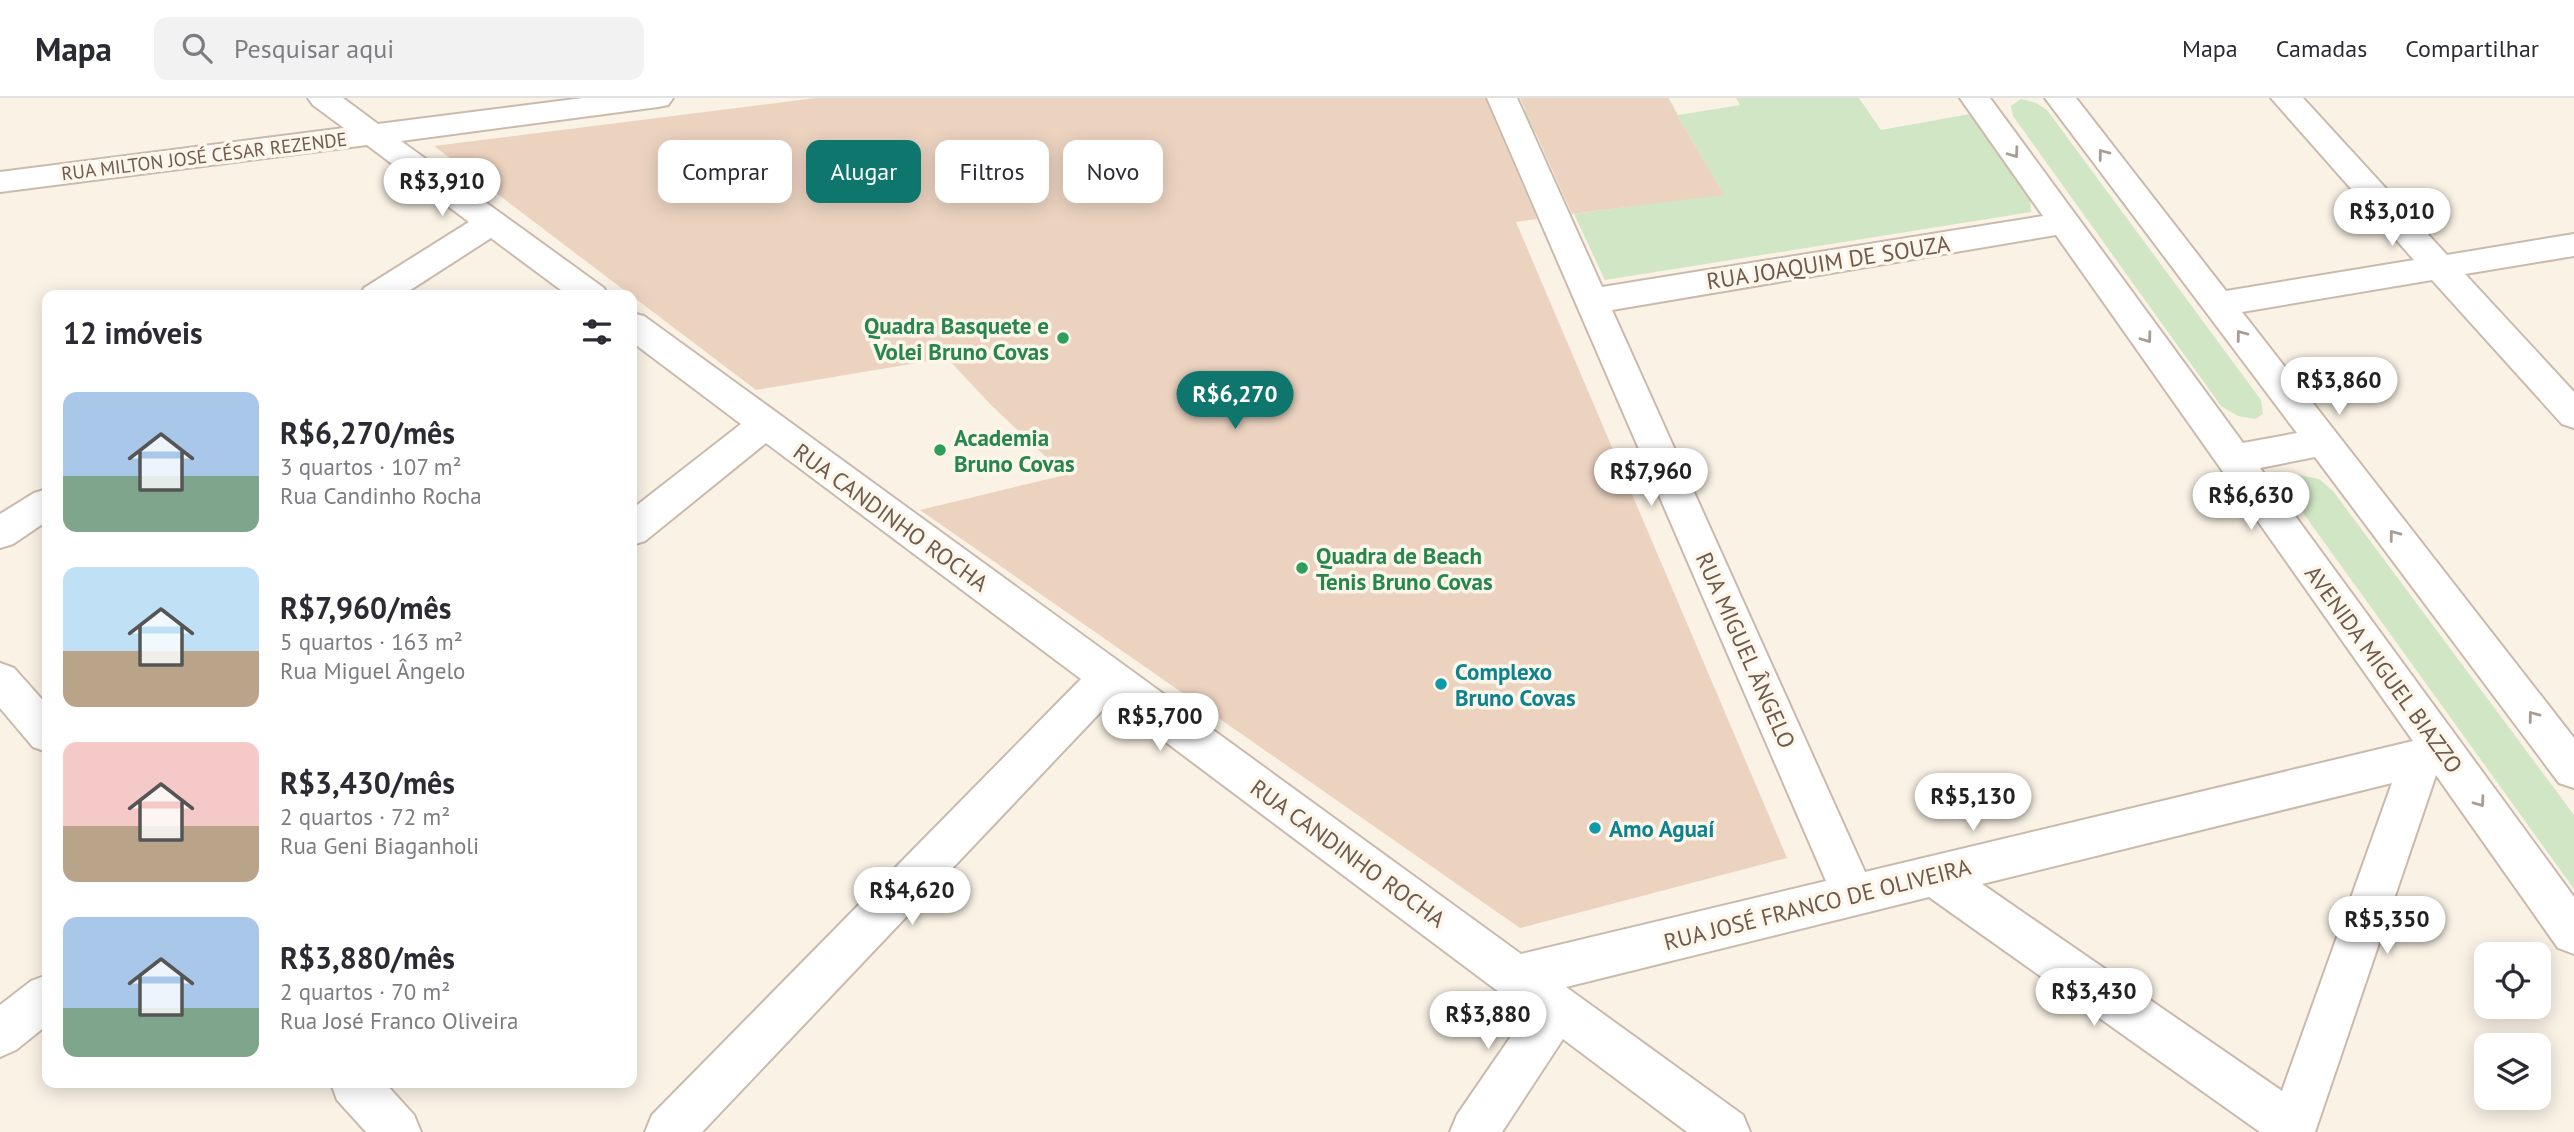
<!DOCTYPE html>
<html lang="pt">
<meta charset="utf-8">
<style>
body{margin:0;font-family:"PT Sans",sans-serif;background:#f2f2f3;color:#2b2b33;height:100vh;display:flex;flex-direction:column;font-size:26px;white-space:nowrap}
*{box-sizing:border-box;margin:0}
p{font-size:23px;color:#7c7c81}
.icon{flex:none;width:38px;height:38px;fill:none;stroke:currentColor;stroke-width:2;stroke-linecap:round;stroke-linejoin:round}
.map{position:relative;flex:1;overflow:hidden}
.sheet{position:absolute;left:42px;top:192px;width:595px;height:798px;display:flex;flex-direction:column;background:#fff;border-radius:14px;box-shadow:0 4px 18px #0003}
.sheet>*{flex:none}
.banner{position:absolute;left:658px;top:42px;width:665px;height:63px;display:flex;gap:14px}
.tools{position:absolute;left:2474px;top:844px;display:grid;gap:14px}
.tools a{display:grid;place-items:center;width:77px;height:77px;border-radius:14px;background:#fff;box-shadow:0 4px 18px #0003;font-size:35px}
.price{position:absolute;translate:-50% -60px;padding:0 16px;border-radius:24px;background:#fff;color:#222;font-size:23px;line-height:46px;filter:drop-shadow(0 2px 4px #0008)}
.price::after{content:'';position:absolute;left:50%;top:42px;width:21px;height:16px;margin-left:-10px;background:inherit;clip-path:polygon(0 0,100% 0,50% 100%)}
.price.selected{background:#0f766e;color:#fff}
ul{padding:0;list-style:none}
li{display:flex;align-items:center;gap:21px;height:175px;padding:0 21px}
li span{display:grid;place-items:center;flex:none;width:196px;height:140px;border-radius:14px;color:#555}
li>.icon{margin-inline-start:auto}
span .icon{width:84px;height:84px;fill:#fffc;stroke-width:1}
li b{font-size:30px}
h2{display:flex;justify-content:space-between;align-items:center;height:84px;padding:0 21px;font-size:30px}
.tag{padding:0 24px;border-radius:14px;background:#fff;box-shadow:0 4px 18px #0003;font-size:24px;line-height:63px}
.tag.selected{background:#0f766e;color:#fff}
header{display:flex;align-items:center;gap:42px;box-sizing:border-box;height:98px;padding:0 35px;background:#fff;border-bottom:2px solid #e1e1e2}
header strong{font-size:33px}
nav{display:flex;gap:38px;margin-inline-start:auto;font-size:24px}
.search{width:490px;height:63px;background:#f2f2f3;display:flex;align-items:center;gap:18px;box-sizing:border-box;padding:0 24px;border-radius:14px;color:#7c7c81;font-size:26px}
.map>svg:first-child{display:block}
</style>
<header>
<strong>Mapa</strong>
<div class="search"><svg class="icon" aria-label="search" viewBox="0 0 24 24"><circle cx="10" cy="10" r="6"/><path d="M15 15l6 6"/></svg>Pesquisar aqui</div>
<nav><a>Mapa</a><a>Camadas</a><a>Compartilhar</a></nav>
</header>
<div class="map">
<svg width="2574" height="1034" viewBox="0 0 2574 1034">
<rect width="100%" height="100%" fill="#faf2e5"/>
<g fill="#d1e6c5">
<path d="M1630,0H1669L1678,17L1740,7L1736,0H1859L1881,32L1970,16L2030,100L2031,114L1605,182L1574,116L1723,96L1677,17L1534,35L1523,12Z"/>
<path d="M2021,1L2036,5L2047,12L2261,302L2263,316L2255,321L2238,318L2221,308L2013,18L2011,8Z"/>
<path d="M2299,377L2319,381L2333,393L2574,717V791L2293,401L2289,386Z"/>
</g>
<g fill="#ecd3c0">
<path d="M816,0H1485L1537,121L1516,124L1787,760L1520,830L920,412L1065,377L990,306L947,260L756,292L434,48Z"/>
<path d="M1520,0H1667L1724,97L1572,116Z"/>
</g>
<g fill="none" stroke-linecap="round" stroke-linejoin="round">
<defs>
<g id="minor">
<path d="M308,0H343L378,26L583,0H673L668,7L658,9L401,43L604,190L608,198H569L491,140L401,198H360L364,190L469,124L367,47L0,94V74L344,30L313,7Z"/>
<path d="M1487,0H1517L1602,189L2043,118L1960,0H1990L2243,345L2297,335L2045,0H2076L2226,193L2414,162L2271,0H2303L2447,157L2574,136V158L2465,176L2574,294V330L2562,326L2432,182L2242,214L2574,640V690L2559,685L2315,359L2260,370L2574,799V856L2558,850L2436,677L2315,1034H2260L1929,799L1566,889L1743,1017L1750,1034H1687L1563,941L1502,1034H1450L1457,1017L1527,915L1111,603L702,1034H645L652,1017L1081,581L766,345L645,443L632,447V411L741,326L632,244V215L644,218L1521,856L1826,783ZM2056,137L2413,643L1865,774L1612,212ZM2392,685L2282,993L1982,786Z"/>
<path d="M47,391V423L13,446L0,450V416L34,395Z"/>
<path d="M0,565L14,570L47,607V654L33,649L0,610Z"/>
<path d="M47,877V927L16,952L0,959V907L31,883Z"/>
<path d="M331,985H385L414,1017L421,1034H366L337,1002Z"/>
</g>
</defs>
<use href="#minor" stroke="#cabaad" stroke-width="4"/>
<use href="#minor" fill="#fff" fill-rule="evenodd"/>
</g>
<defs><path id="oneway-chevron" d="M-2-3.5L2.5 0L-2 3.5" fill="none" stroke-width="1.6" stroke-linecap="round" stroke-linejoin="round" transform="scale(1.75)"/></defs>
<g stroke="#a99c94">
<use href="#oneway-chevron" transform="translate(2014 55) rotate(54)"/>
<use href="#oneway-chevron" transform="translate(2103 56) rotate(-127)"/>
<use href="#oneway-chevron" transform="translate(2241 237) rotate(-127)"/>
<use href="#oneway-chevron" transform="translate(2147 240) rotate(54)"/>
<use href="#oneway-chevron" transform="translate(2394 437) rotate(-127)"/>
<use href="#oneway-chevron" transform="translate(2533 618) rotate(-127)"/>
<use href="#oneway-chevron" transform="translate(2480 704) rotate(54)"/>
</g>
<g fill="#2e9e5b" stroke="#fdf6eb" stroke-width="2.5">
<circle cx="1063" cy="240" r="7"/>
<circle cx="940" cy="352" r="7"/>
<circle cx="1302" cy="470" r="7"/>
</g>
<g fill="#0f9aa8" stroke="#fdf6eb" stroke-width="2.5">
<circle cx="1441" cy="586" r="7"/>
<circle cx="1595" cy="730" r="7"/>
</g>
<g text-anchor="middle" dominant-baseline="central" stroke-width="7" stroke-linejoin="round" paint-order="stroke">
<g font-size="19" fill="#705a4d" stroke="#fdf6eb">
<text transform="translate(204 58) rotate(-7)">RUA MILTON JOSÉ CÉSAR REZENDE</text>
</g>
<g font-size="23" fill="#705a4d" stroke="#fdf6eb">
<text transform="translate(1828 164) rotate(-9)">RUA JOAQUIM DE SOUZA</text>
<text transform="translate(891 419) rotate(36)">RUA CANDINHO ROCHA</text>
<text transform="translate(1746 552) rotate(66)">RUA MIGUEL ÂNGELO</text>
<text transform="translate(2384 571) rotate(54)">AVENIDA MIGUEL BIAZZO</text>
<text transform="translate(1348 755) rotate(36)">RUA CANDINHO ROCHA</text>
<text transform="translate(1817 806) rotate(-14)">RUA JOSÉ FRANCO DE OLIVEIRA</text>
</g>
<g font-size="23" font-weight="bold" fill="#27864d" stroke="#fdf6eb" text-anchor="start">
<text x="1049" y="227" text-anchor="end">Quadra Basquete e<tspan x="1049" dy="26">Volei Bruno Covas</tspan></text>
<text x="954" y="339">Academia<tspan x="954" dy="26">Bruno Covas</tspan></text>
<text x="1316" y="457">Quadra de Beach<tspan x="1316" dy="26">Tenis Bruno Covas</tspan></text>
</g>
<g font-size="23" font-weight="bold" fill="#0d838f" stroke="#fdf6eb" text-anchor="start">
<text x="1455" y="573">Complexo<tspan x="1455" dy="26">Bruno Covas</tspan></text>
<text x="1609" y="730">Amo Aguaí</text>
</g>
</g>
</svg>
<div class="tools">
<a><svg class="icon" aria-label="locate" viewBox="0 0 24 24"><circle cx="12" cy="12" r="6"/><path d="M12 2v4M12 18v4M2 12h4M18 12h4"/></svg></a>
<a><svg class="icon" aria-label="layers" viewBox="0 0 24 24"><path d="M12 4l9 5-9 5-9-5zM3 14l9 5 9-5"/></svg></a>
</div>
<b class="price" style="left:442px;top:120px">R$3,910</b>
<b class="price" style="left:2392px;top:150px">R$3,010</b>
<b class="price" style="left:2339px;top:319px">R$3,860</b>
<b class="price selected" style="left:1235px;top:333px">R$6,270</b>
<b class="price" style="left:1651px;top:410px">R$7,960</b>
<b class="price" style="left:2251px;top:434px">R$6,630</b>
<b class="price" style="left:1160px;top:655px">R$5,700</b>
<b class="price" style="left:1973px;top:735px">R$5,130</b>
<b class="price" style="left:912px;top:829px">R$4,620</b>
<b class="price" style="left:2387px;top:858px">R$5,350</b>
<b class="price" style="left:2094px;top:930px">R$3,430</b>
<b class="price" style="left:1488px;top:953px">R$3,880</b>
<div class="banner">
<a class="tag">Comprar</a>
<a class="tag selected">Alugar</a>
<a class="tag">Filtros</a>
<a class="tag">Novo</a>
</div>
<section class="sheet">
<h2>12 imóveis<svg class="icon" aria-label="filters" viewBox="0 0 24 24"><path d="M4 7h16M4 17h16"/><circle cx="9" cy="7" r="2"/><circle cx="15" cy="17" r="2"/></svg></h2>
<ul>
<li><span style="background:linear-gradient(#a9c7e8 60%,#7fa58c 0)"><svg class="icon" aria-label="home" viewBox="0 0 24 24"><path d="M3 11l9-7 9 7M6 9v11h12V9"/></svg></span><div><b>R$6,270/mês</b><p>3 quartos · 107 m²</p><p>Rua Candinho Rocha</p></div></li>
<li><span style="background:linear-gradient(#bfe0f5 60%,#b9a48a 0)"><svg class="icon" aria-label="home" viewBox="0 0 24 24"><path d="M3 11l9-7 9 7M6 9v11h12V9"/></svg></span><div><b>R$7,960/mês</b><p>5 quartos · 163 m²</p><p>Rua Miguel Ângelo</p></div></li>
<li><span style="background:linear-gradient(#f6c9c9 60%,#b9a48a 0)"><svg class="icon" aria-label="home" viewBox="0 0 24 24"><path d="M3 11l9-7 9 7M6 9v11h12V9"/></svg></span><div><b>R$3,430/mês</b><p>2 quartos · 72 m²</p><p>Rua Geni Biaganholi</p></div></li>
<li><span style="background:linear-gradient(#a9c7e8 65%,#7fa58c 0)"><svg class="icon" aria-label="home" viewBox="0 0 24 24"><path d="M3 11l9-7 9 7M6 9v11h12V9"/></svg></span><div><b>R$3,880/mês</b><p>2 quartos · 70 m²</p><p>Rua José Franco Oliveira</p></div></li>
</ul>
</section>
</div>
